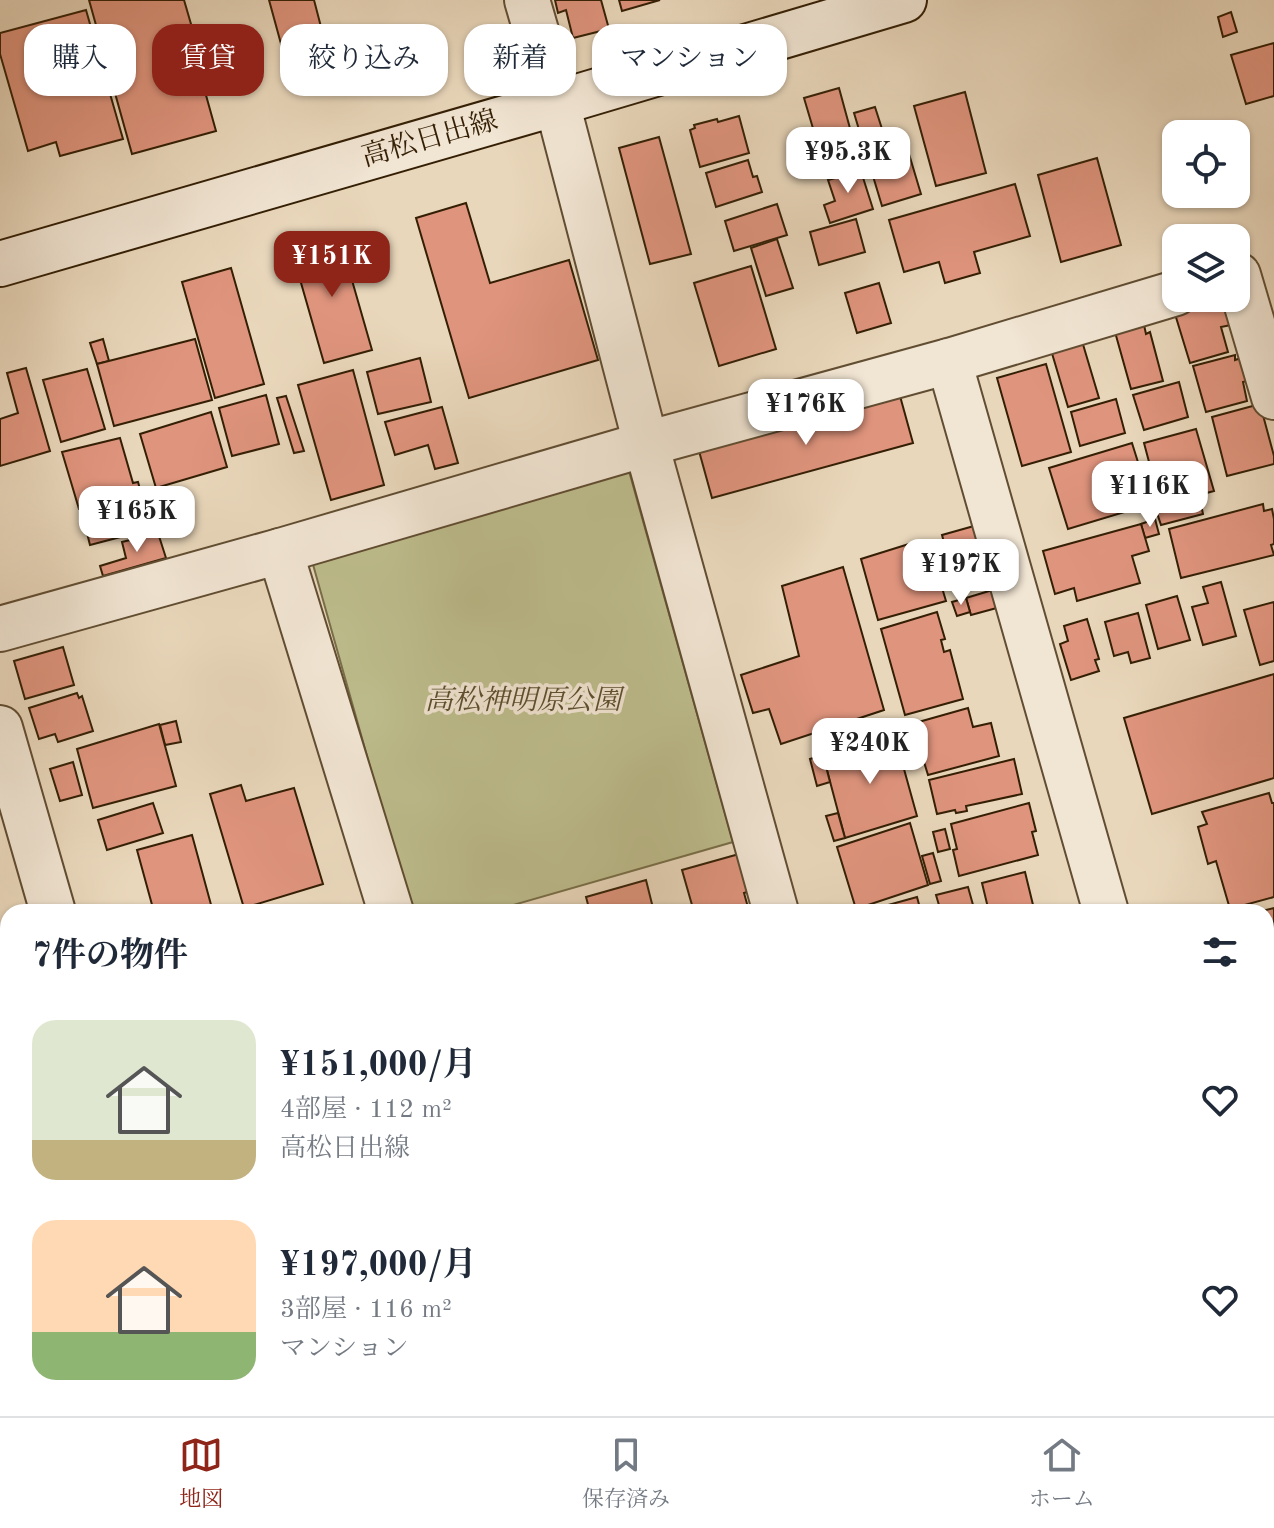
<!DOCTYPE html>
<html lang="ja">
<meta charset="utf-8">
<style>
body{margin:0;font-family:"Old Standard TT","Noto Serif JP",serif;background:#f2f2f3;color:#1f2937;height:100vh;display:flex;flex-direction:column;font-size:30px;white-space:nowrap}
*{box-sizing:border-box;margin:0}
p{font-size:26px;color:#747a83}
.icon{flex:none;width:44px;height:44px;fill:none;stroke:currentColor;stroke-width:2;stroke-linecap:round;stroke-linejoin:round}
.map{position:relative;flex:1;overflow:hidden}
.panel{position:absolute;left:0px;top:904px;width:1274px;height:512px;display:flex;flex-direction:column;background:#fff;border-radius:24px 24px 0 0;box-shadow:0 2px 6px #0004}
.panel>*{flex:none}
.hud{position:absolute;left:24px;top:24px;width:800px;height:72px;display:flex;gap:16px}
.buttons{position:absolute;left:1162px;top:120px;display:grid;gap:16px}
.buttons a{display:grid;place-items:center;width:88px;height:88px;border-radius:16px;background:#fff;box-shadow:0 2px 6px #0004;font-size:40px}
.price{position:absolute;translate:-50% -68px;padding:0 18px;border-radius:16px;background:#fff;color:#222;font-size:26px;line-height:52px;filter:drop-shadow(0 2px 4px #0008)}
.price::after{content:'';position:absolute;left:50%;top:48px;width:24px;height:18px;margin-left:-12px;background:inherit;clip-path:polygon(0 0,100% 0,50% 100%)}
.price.selected{background:#8f2418;color:#fff}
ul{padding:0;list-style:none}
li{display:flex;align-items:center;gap:24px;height:200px;padding:0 32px}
li span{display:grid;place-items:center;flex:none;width:224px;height:160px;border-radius:24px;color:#555}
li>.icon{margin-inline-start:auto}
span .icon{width:96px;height:96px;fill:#fffc;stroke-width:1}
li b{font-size:34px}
h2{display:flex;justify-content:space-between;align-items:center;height:96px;padding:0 32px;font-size:34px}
.pill{padding:0 28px;border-radius:24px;background:#fff;box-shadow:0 2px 6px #0004;font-size:28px;line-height:72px}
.pill.selected{background:#8f2418;color:#fff}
.tabs{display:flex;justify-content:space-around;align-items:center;height:112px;border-top:2px solid #e0e1e3;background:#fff;font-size:22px;color:#747a83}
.tabs a{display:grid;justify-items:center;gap:4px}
.tabs .selected{color:#8f2418}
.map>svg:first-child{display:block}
</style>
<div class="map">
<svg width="1274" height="1416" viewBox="0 0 1274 1416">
<rect width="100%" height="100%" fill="#e9d7bb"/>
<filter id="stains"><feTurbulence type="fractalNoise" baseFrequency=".0025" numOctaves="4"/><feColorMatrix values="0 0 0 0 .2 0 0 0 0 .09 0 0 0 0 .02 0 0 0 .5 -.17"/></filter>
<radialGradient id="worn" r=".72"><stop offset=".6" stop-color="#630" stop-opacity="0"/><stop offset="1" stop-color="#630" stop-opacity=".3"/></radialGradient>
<path fill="#bdbc8c" stroke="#786e48" stroke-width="2" d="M629,471L733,842L489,912H411L312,561Z"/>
<g fill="#df947d" stroke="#341f05" stroke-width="2">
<path d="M89,0H184L209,86L204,88L216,131L132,154Z"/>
<path d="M269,0H314L333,73L292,84Z"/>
<path d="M555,0H601L609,29L573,38L566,10L558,13Z"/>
<path d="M619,0H660L622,11Z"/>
<path d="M86,10L123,139L60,156L56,142L28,151L0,54V33Z"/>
<path d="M1231,12L1237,32L1223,37L1218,17Z"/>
<path d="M1274,43V96L1246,104L1231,55Z"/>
<path d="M839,88L854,143L820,152L804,98Z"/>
<path d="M965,92L986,173L936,186L914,106Z"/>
<path d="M875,107L883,132L890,129L893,137L903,134L921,194L882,206L854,113Z"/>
<path d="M739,116L749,153L700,167L690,130L695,128L694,125L717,119L718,122Z"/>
<path d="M659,137L691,254L650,264L619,148Z"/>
<path d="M1097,158L1121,245L1061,262L1038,175Z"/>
<path d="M748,160L753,177L757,176L762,192L716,207L706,173Z"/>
<path d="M859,165L873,209L830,223L824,205L835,201L828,180L839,177L837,172Z"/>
<path d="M1015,184L1030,236L974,252L980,273L945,283L939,262L904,272L889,220Z"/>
<path d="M466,203L490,283L569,260L598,360L469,398L416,218Z"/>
<path d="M777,204L787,235L734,251L725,221Z"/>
<path d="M856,219L865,252L819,265L810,232Z"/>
<path d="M339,235L372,350L324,363L291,248Z"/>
<path d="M777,239L793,288L766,296L751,248Z"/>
<path d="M751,266L776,349L719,366L694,283Z"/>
<path d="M231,268L264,384L215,398L182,282Z"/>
<path d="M879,283L891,323L857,333L845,293Z"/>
<path d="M1224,301L1231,325L1221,327L1228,352L1190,363L1175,314Z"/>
<path d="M1144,325L1146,334L1150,332L1163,381L1131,389L1115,332Z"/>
<path d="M103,339L109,361L97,364L90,343Z"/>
<path d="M195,339L212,400L114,426L97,364Z"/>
<path d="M1082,341L1099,398L1068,407L1051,350Z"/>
<path d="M1235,355V360L1244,357L1251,380L1243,382L1247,401L1206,412L1193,366Z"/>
<path d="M420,358L431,402L378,414L367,372Z"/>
<path d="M1046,364L1071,452L1022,466L997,378Z"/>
<path d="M26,368L50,451L0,466V419L18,413L7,373Z"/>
<path d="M87,369L105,429L61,442L43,380Z"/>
<path d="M353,370L384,485L331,500L298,385Z"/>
<path d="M1179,382L1188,417L1144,430L1133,395Z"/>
<path d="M266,395L279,444L232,456L219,408Z"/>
<path d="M286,396L304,451L294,453L277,398Z"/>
<path d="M900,396L913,443L712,498L699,451Z"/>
<path d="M1116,399L1125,433L1080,446L1071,412Z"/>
<path d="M1260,404L1274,456V464L1227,476L1212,417Z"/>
<path d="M442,407L458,463L435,469L428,445L395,455L385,422Z"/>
<path d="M211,412L227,467L156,488L140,434Z"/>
<path d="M1196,429L1214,491L1199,495L1203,514L1161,525L1157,513L1162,511L1144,443Z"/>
<path d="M120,438L133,483L138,482L151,529L90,545L81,509H79L62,452Z"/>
<path d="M1132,443L1151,504L1068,529L1049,468Z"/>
<path d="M1263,504L1264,511L1272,509L1274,519V544L1271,545L1274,555L1181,578L1169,529Z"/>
<path d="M1155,519L1159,534L1145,538L1141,524Z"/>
<path d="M981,524L986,538L946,550L942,535Z"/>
<path d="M1141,524L1149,551L1132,556L1140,583L1077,601L1074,588L1055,594L1043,551Z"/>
<path d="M158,533L166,558L103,576L100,566L126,558L122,542Z"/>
<path d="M912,543L922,575L937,571L946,601L878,620L861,559Z"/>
<path d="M843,567L884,710L781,744L769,709L753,713L741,675L799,656L782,586Z"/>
<path d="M1221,582L1236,636L1203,645L1192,607L1208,603L1203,587Z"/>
<path d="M999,588L1004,606L971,615L966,598Z"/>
<path d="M1177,596L1190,640L1158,649L1146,605Z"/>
<path d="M966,598L970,612L957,616L952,602Z"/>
<path d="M1274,602V661L1260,665L1244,610Z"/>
<path d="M937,612L945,639L941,640L944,652L950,650L963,699L905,715L881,629Z"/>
<path d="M1138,613L1150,658L1131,663L1128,652L1114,656L1105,622Z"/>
<path d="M1087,619L1099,659L1095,660L1099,671L1071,680L1060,644L1068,641L1064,626Z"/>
<path d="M63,647L74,685L25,699L14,661Z"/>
<path d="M1274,674V778L1152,814L1124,718Z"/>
<path d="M77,693L79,698L82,696L93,731L58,742L55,734L39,739L29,708Z"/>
<path d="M968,708L973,727L991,723L999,756L928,775L924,762L916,764L911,743L919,740L915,723Z"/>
<path d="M176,721L181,742L165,745L160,725Z"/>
<path d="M159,724L176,786L93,808L77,749Z"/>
<path d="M894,733L917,816L845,838L823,755Z"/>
<path d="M823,755L830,782L817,786L810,759Z"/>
<path d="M1014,759L1022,794L966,806L967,811L956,813L955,810L937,814L929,780Z"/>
<path d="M73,762L82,795L60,801L50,769Z"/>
<path d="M241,785L246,801L294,788L323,884L244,908L210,794Z"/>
<path d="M1269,793L1272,803H1274V897L1230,909L1216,861L1208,864L1198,827L1207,824L1202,812Z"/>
<path d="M153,803L163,833L107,850L98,820Z"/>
<path d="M1029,803L1036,831L1032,832L1038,855L959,876L953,850L957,849L951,824Z"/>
<path d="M838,813L845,838L834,841L826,816Z"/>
<path d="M910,823L928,885L856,909L837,847Z"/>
<path d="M945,829L950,849L938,852L933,832Z"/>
<path d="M192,835L213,912H154L137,850Z"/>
<path d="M933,853L941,881L930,884L922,856Z"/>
<path d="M739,854L750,891L744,893L749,911L756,910V912H694L682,870Z"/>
<path d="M1025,872L1034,909L1043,906L1045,912H989L982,883Z"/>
<path d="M646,880L654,912H590L586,897Z"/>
<path d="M968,887L975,912H941L936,895Z"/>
<path d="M917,897L921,912H870V910Z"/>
<path d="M1274,908V975L1266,977V912H1258Z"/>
<path d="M1266,1064L1274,1092V1122L1266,1124Z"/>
<path d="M7,1110L8,1214L0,1216V1112Z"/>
<path d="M8,1228V1282L0,1284V1231Z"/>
<path d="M109,1408H171L174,1416H111Z"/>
<path d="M227,1408H339L312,1416H229Z"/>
<path d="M339,1408H468L440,1416H312Z"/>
<path d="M468,1408H499L501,1416H440Z"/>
<path d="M1100,1408H1154L1126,1416H1102Z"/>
</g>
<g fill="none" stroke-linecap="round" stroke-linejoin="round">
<defs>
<g id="street">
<path d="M527,0L557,103L646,444L776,912"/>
<path d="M1238,275L1274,397"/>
<path d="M949,361L1106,912"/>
<path d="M280,551L391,912"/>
<path d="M0,629L280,551L646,444L949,361L1176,293"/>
<path d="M0,728L53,912"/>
<path d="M1266,1256L1274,1254"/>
<path d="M196,1408L198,1416"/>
<path d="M537,1408L539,1416"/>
<path d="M925,1408L928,1416"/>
<path d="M1245,1408L1247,1416"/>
</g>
<path id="secondary" d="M0,264L557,103L904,0"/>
</defs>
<use href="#street" stroke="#614d32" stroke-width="48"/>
<use href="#secondary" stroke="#341f05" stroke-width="48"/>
<use href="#street" stroke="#f1e5d3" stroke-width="44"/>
<use href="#secondary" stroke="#f1e5d3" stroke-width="44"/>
</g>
<g text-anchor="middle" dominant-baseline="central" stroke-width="7" stroke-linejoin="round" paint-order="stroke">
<g font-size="28" fill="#341f05" stroke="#f1e5d3">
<text transform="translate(430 140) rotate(-16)">高松日出線</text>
</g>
<g font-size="28" font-style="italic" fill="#5d4e2e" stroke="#f1e5d3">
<text x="523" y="702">高松神明原公園</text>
</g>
</g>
<rect width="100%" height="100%" filter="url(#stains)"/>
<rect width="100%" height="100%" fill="url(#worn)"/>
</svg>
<div class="buttons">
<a><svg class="icon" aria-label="locate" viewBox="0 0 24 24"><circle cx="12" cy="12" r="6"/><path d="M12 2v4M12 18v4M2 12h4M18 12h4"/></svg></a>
<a><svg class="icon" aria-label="layers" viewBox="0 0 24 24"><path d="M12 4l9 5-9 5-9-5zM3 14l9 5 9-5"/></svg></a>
</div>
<b class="price" style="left:848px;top:195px">¥95.3K</b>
<b class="price selected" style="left:332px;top:299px">¥151K</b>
<b class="price" style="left:806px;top:447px">¥176K</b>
<b class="price" style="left:1150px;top:529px">¥116K</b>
<b class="price" style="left:137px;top:554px">¥165K</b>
<b class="price" style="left:961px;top:607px">¥197K</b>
<b class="price" style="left:870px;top:786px">¥240K</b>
<div class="hud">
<a class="pill">購入</a>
<a class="pill selected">賃貸</a>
<a class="pill">絞り込み</a>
<a class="pill">新着</a>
<a class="pill">マンション</a>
</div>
<section class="panel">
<h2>7件の物件<svg class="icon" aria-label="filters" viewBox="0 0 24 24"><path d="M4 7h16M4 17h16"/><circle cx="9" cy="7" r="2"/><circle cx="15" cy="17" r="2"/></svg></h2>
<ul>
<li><span style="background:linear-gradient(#dfe7d0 75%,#c2b280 0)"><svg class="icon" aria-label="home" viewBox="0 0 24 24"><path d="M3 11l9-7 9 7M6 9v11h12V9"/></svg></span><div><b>¥151,000/月</b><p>4部屋 · 112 m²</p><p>高松日出線</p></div><svg class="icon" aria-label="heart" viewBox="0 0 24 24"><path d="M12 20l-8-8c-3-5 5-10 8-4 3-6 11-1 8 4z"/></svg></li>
<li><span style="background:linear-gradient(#ffd9b3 70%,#8fb573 0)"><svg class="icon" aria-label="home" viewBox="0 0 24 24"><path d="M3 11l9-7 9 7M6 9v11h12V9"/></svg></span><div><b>¥197,000/月</b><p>3部屋 · 116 m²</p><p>マンション</p></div><svg class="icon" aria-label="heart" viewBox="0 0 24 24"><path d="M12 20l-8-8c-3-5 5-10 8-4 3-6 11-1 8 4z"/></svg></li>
</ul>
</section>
</div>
<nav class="tabs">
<a class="selected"><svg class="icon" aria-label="map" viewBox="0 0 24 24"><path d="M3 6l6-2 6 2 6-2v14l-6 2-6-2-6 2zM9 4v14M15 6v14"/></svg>地図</a>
<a><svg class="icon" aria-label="saved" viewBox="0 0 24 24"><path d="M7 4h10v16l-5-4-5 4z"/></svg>保存済み</a>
<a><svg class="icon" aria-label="home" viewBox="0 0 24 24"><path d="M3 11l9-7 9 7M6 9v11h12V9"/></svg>ホーム</a>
</nav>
